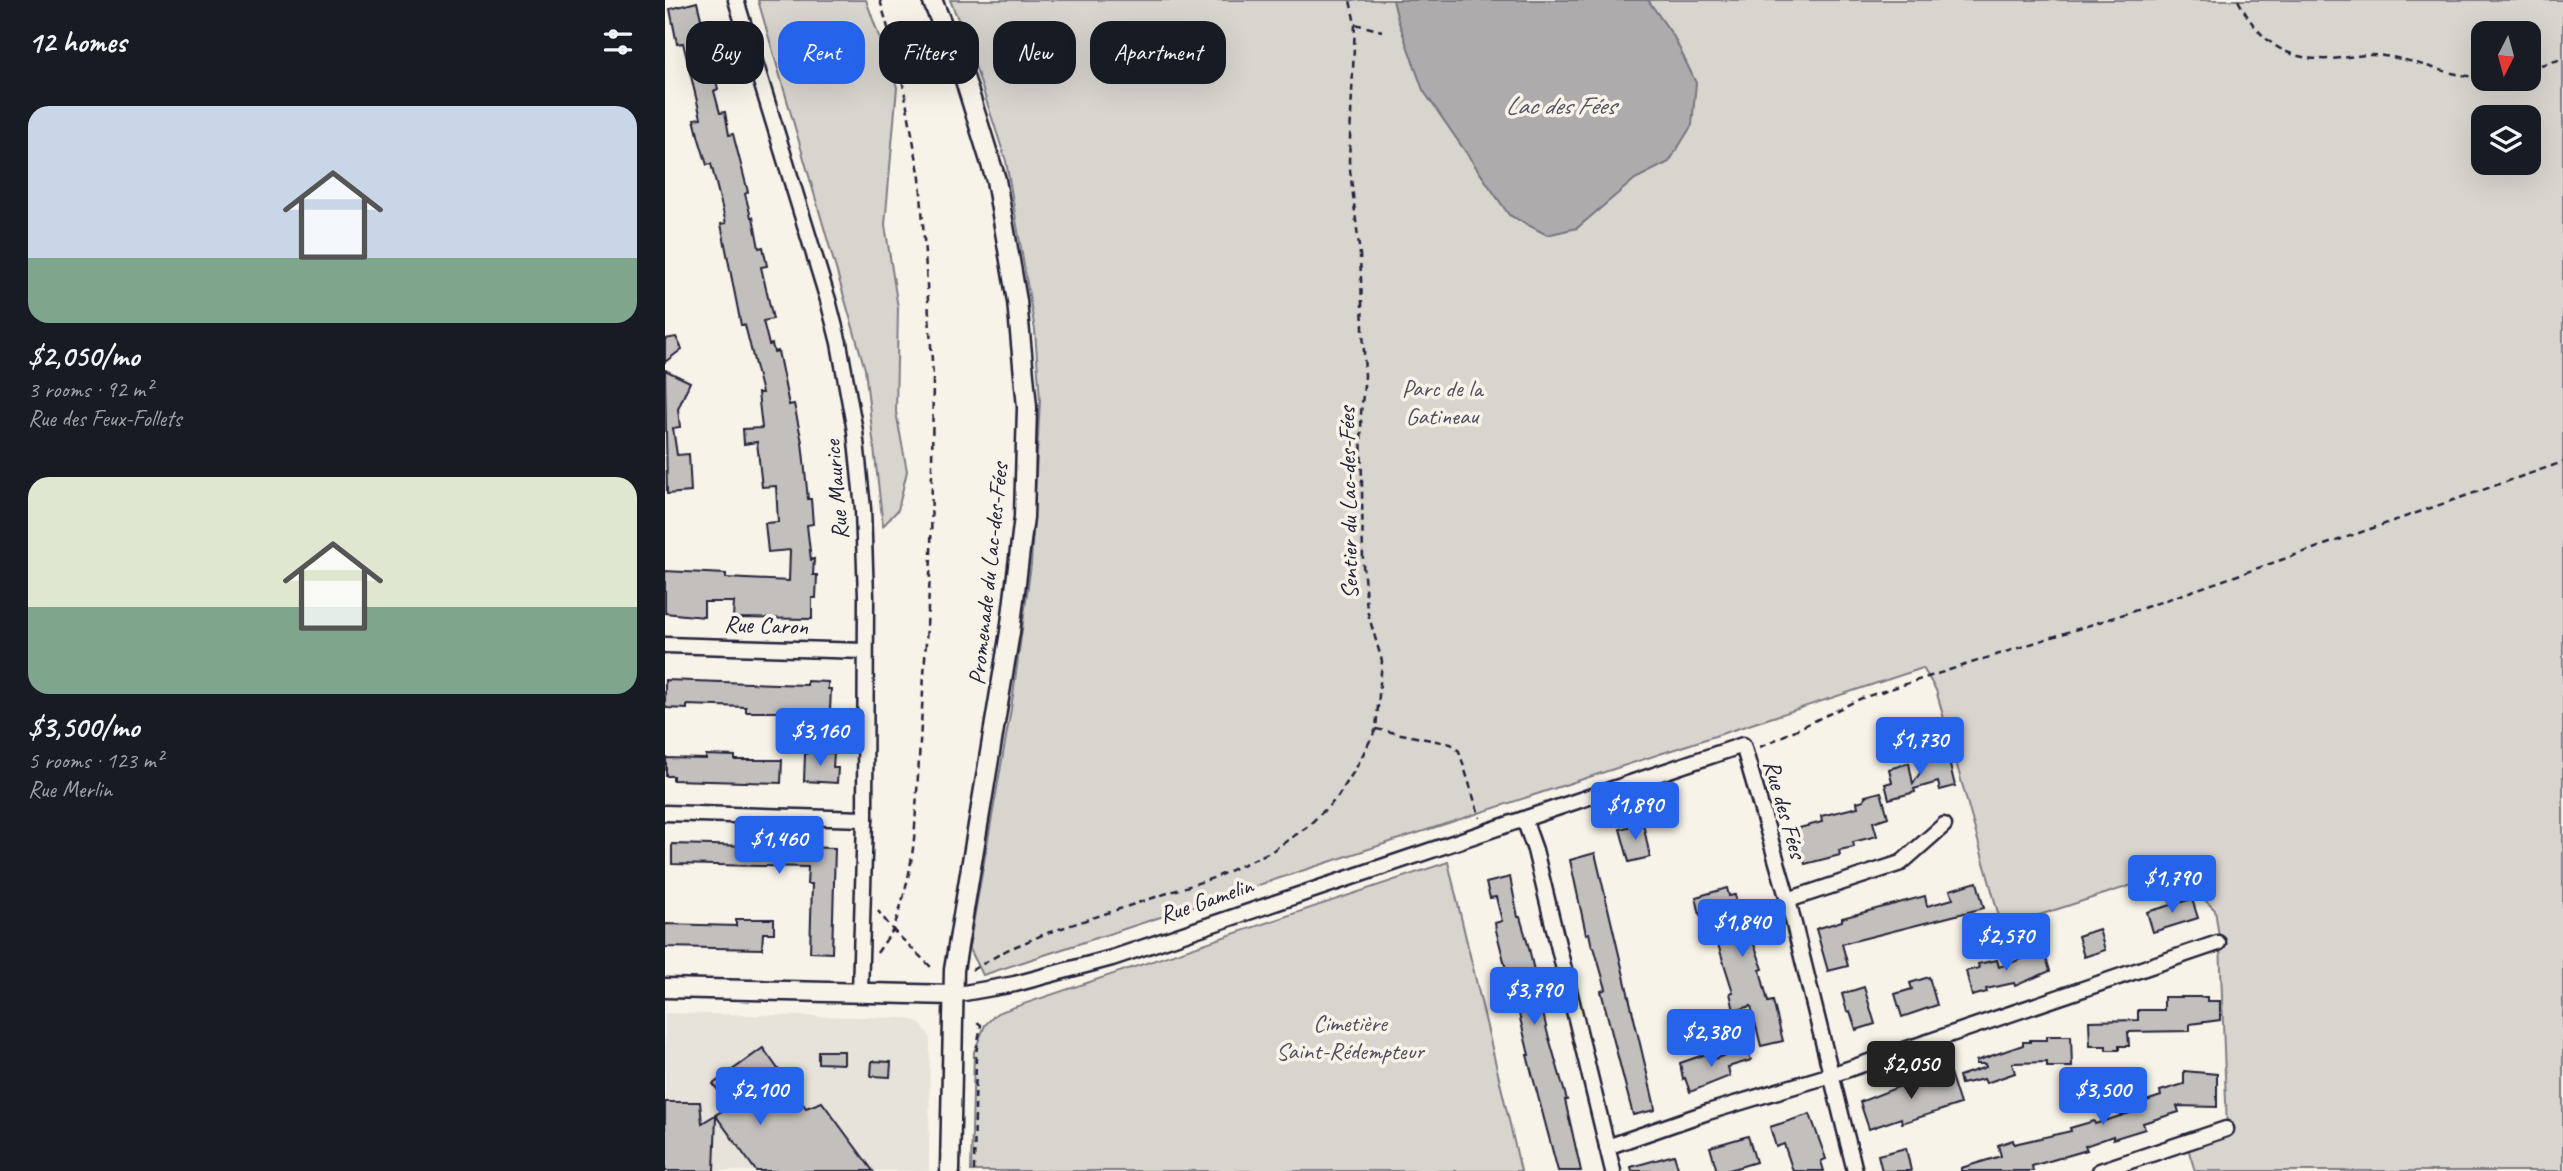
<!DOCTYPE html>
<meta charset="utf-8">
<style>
body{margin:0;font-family:Caveat,sans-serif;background:#242831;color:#f1f3f6;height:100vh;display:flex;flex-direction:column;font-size:26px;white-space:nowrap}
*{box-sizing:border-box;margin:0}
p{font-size:23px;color:#9ea1a6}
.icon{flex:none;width:38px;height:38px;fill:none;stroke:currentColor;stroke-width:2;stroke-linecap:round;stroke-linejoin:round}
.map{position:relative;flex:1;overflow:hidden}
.panel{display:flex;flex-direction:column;background:#171b24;width:665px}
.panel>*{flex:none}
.guide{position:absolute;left:21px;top:21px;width:665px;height:63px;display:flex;gap:14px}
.needle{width:46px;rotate:186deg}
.buttons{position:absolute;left:1806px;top:21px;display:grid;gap:14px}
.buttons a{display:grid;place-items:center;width:70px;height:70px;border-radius:14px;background:#171b24;box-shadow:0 7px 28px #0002;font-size:35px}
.price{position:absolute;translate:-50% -60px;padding:0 16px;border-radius:7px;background:#2563eb;color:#fff;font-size:23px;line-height:46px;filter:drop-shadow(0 2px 4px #0008)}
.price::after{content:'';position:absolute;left:50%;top:42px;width:21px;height:16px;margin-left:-10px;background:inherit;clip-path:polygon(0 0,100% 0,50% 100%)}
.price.selected{background:#222;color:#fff}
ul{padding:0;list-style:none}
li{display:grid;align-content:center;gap:14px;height:371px;padding:0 28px}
li span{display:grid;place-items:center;height:217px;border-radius:21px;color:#555}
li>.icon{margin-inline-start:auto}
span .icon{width:126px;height:126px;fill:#fffc;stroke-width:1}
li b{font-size:30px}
h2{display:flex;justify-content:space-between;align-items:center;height:84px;padding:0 28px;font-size:30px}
.tag{padding:0 24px;border-radius:21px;background:#171b24;box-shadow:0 7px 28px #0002;font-size:24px;line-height:63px}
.tag.selected{background:#2563eb;color:#fff}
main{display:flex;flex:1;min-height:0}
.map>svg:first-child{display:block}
</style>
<main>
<section class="panel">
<h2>12 homes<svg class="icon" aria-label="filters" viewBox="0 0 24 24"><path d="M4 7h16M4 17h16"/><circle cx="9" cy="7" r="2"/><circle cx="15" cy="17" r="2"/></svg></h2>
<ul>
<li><span style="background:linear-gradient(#c9d6e8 70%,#7fa58c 0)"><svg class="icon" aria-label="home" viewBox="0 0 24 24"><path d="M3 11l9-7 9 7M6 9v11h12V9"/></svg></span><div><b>$2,050/mo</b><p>3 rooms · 92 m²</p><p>Rue des Feux-Follets</p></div></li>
<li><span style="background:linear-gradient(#dfe7d0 60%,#7fa58c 0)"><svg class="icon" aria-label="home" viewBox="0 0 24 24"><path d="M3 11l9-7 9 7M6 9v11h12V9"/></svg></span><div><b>$3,500/mo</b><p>5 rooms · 123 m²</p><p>Rue Merlin</p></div></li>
</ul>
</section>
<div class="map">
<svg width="1898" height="1171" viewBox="0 0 1898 1171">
<rect width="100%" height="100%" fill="#f7f3e8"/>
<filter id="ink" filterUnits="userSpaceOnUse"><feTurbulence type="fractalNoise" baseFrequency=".0143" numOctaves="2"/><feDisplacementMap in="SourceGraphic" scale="14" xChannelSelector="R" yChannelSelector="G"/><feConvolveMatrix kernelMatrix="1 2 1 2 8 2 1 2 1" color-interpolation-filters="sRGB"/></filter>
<g filter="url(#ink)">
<path fill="#e7e3db" d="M0,1013L243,1018L255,1023L265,1036L264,1171H0Z"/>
<g fill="#d8d5cf" stroke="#7d7c85" stroke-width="2" fill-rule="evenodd">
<path d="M93,0H201L232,87L220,225L233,308L231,412L242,471L233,510L218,526L200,369Z"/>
<path d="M285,0H1898V1171H1530L1521,1142L1562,1128L1555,943L1550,910L1532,892L1492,877L1337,927L1271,690L1258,668L318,975L304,947L346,709L366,565L375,400L370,330L341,161L301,38ZM1818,33H1864V79H1818ZM1818,117H1864V163H1818Z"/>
<path d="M783,862L856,1171H306L309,1052L320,1025L332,1013Z"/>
</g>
<path fill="#aeabad" stroke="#76747f" stroke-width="2" d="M728,0H983L1009,37L1031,83L1027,125L1004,162L970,179L912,228L882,235L844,215L758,90L733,20Z"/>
<g fill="#c2bfbd" stroke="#22223b" stroke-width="2">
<path d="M32,2L53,89L49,91L55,113L60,112L64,135L68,134L83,192L80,194L86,217H88L94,248L98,247L102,266L96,267L108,319L98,321L104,345L107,344L109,352L113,351L124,405L129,404L137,442L143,499H146L148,524L142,525L146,560L149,559L148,575H152L151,598H147V619L68,618L69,602H39V617L0,613V571L61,574V578L124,581L125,550L103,552L100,523L113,522L111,486L97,487L92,442L79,444L78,429L97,428L93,393H97L80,325H76L56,224L61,223L46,164L42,165L34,139L29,119L36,118L18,43L12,44L5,9Z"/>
<path d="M11,337L17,349L0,362V339Z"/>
<path d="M0,370L25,382L13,409L15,427L8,428L12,455L24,454L26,492L2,494Z"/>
<path d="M0,680L142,685V681L163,682V689H166L165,710H163V720L141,719V712H81V707L22,705V709L2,708L0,705Z"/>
<path d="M146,752L169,753L168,768H173L172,783L139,781L140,754Z"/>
<path d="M41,755L70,756V760H117L116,783L8,780V776H1V758L41,759Z"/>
<path d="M1273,757H1283L1290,786L1275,790L1273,782L1249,789L1250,792L1224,799L1220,784L1227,782L1224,769L1244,763L1248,784L1263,760Z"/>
<path d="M1216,792L1223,817L1208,822L1212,836L1188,842L1189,847L1174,850L1175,855L1140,864L1138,858L1135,859L1127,830L1157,822L1156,816L1193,807L1192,802L1199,800L1200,796Z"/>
<path d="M978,823L985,857L964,862L955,829Z"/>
<path d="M7,844L170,848L167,953L145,952L147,884H142L143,867L7,864Z"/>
<path d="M930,853L989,1103L990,1110L968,1115L936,991L941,989L929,947H927L924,933L921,934L905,860Z"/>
<path d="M845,877L853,917H855L864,948L882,1031L902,1100H900L916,1171H893L862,1055H864L843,969H841L831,930L830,923L837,921L831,897L825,898L821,883Z"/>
<path d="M1312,882L1319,908L1177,944L1183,966L1163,971L1151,929L1177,921V918L1260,896L1262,906L1288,899L1285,890Z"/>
<path d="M1062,888L1064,896L1070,895L1073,906L1090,902L1094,922L1082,925L1098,969L1095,970L1103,1002L1108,1001L1118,1041L1096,1046L1086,1006L1069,1011L1065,993L1068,992L1043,913L1035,915L1031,897Z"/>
<path d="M1527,899L1533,918L1488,932L1482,912Z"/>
<path d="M71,919H109V933H98L97,949L0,947V924L71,926Z"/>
<path d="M1434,929L1440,950L1419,957L1413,936Z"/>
<path d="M1379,951L1385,971L1350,986L1349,983L1321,989L1322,992L1307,996L1301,971L1314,968L1313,964L1332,960L1334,967Z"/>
<path d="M1264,977L1272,1005L1237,1017L1230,994L1247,989L1245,983Z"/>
<path d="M1199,987L1210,1024L1191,1030L1185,1011L1182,1012L1177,994Z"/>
<path d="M1499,997H1542V1001H1555V1020L1525,1024V1031L1463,1032L1464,1046H1454V1050H1441V1046H1425L1424,1021L1473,1020V1010H1499Z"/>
<path d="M1382,1036H1406L1407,1067H1382V1062L1347,1063L1350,1073L1321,1083L1319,1079L1296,1084L1294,1076L1321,1067L1320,1064H1311V1061L1358,1045V1042H1365V1040H1382Z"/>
<path d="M98,1048L141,1108L157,1102L208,1171H91L51,1116L49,1171H0V1102H35L37,1123L65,1106L48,1084Z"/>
<path d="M1082,1048L1086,1060L1063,1067L1065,1076L1025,1092L1020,1078L1018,1079L1015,1063L1044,1053L1046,1060Z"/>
<path d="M153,1051H179V1064L153,1063Z"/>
<path d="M207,1061L226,1062L225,1077L206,1076Z"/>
<path d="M1519,1071L1552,1074V1107L1512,1106L1514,1112L1478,1123L1480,1129L1448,1139V1136L1420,1146L1422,1150L1367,1166L1368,1171H1296V1168L1336,1156L1333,1145L1348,1140L1349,1144L1406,1131L1405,1128L1429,1121L1430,1124L1477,1109L1475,1103L1496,1096L1495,1091L1519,1084Z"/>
<path d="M1285,1073L1295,1104L1237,1123L1236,1118L1204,1129L1195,1102L1253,1079L1254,1083Z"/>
<path d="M1145,1114L1161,1159L1156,1161L1159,1171H1128L1119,1144L1111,1147L1105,1127Z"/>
<path d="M1083,1136L1091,1162L1061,1171H1052L1045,1147Z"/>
<path d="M1241,1148L1246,1171H1217L1213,1155Z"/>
<path d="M1009,1155L1014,1171H967L966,1167Z"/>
</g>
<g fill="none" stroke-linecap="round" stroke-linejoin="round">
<defs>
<g id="minor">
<path d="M71,0L163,300L174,343L190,431L198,509L201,597L200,819L195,993"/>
<path d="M0,645L200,651"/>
<path d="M0,813L200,819"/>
<path d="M859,819L870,850L948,1171"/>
<path d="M1123,900L1236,863L1279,825"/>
<path d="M288,995L350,984L447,958L1078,745L1123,900L1190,1171"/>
<path d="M942,1147L1043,1112L1166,1075L1553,943"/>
<path d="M1435,1171L1561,1129"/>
</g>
<g id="tertiary">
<path d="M267,0L299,77L331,180L352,301L362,407L359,517L345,632L289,970L285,1171"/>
<path d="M0,988L288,995"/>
</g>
</defs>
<use href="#minor" stroke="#22223b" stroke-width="19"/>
<use href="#tertiary" stroke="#22223b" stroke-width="23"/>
<g stroke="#22223b" stroke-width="2.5" stroke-dasharray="7 5" stroke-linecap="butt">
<path d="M215,0L236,73L255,178L268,376L266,558L250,826C248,862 240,896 228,930L268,969"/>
<path d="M1573,0C1594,40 1619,61 1665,59C1683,58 1701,53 1719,56C1753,60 1784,77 1818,77"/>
<path d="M690,24L717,31"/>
<path d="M1864,68L1898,59"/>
<path d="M711,729L786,744L794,751L815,818"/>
<path d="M1095,747L1197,698L1478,608L1898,462"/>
<path d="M212,953L228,930L213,911"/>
<path d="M307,970L342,950L382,933L551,877L607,851L642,827L672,798L691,768L711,729L717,661L702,610L698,565L696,413L700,376L695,255L684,161L690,24L685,0"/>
<path d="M309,1171L311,1053L316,1025L312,1022"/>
</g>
<use href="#minor" stroke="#f7f3e8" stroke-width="14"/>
<use href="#tertiary" stroke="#f7f3e8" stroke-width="18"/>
</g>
</g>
<g text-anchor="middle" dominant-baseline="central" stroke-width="7" stroke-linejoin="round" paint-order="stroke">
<g font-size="24" fill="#504f60" stroke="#f7f3e8">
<text x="777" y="388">Parc de la<tspan x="777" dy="28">Gatineau</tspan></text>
<text x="685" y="1023">Cimetière<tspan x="685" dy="28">Saint-Rédempteur</tspan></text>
</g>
<g font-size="24" fill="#22223b" stroke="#f7f3e8">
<text transform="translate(171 490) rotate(-95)">Rue Maurice</text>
<text transform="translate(683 503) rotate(-91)">Sentier du Lac-des-Fées</text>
<text transform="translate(323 574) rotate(-84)">Promenade du Lac-des-Fées</text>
<text transform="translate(101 625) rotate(2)">Rue Caron</text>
<text transform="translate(1120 809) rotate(74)">Rue des Fées</text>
<text transform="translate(541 900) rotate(-19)">Rue Gamelin</text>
</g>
<g font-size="26" font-style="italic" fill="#535263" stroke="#f7f3e8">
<text x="895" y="105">Lac des Fées</text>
</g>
</g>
</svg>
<div class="buttons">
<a><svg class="needle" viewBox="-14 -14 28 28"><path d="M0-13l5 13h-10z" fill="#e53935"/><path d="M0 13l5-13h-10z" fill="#9ea1a6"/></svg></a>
<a><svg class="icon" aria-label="layers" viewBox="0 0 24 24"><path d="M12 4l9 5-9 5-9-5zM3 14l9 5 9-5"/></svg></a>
</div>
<b class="price" style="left:155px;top:768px">$3,160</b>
<b class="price" style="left:1255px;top:777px">$1,730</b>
<b class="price" style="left:970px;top:842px">$1,890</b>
<b class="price" style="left:114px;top:876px">$1,460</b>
<b class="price" style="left:1507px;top:915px">$1,790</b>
<b class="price" style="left:1077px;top:959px">$1,840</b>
<b class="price" style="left:1341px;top:973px">$2,570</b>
<b class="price" style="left:869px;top:1027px">$3,790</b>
<b class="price" style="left:1046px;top:1069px">$2,380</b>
<b class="price selected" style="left:1246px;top:1101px">$2,050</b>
<b class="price" style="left:95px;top:1127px">$2,100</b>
<b class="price" style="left:1438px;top:1127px">$3,500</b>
<div class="guide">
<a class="tag">Buy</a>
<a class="tag selected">Rent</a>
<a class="tag">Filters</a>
<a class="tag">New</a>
<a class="tag">Apartment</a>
</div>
</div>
</main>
